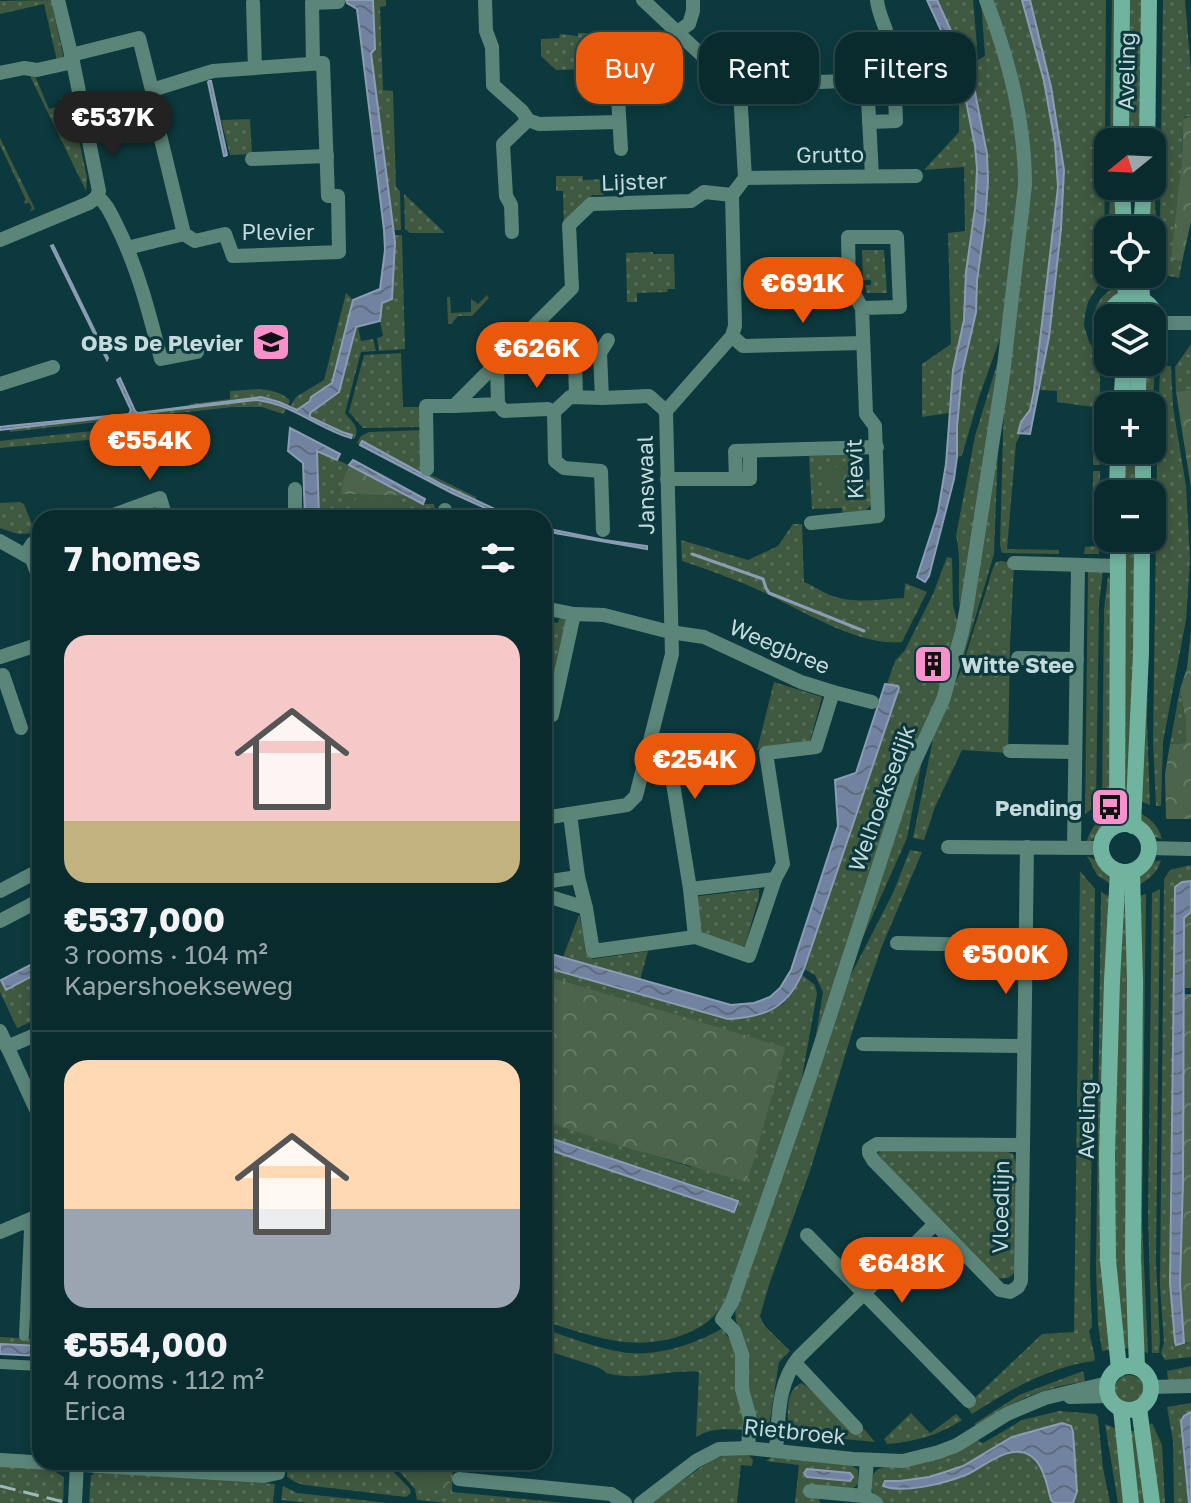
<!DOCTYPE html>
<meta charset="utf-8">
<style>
body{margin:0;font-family:"Golos Text",sans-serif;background:#17373a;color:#f1f3f6;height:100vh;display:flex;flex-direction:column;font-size:30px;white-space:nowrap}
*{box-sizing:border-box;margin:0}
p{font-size:26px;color:#99a7aa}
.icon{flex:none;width:44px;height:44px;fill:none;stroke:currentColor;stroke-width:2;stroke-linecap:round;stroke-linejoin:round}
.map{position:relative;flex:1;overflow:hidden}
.drawer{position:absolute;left:32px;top:510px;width:520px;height:960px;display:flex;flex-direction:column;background:#092b2e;border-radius:24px;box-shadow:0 4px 12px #0003,0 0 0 2px #29474a}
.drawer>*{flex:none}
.hud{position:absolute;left:576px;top:32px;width:494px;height:72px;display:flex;gap:16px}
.needle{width:52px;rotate:252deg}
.tools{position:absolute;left:1094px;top:128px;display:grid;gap:16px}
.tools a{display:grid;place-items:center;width:72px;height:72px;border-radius:16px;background:#092b2e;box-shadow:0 4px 12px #0003,0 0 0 2px #29474a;font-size:40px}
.price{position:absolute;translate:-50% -68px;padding:0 18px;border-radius:28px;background:#ea580c;color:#fff;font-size:26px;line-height:52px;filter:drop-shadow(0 2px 4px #0008)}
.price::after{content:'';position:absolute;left:50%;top:48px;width:24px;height:18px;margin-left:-12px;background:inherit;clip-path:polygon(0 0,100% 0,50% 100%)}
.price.active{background:#222;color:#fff}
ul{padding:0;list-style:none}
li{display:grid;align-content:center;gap:16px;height:424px;padding:0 32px}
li+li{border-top:2px solid #29474a}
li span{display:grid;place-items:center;height:248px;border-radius:24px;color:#555}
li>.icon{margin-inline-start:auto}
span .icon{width:144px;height:144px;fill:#fffc;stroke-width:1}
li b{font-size:34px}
h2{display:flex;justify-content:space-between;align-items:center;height:96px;padding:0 32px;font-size:34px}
.tag{padding:0 28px;border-radius:24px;background:#092b2e;box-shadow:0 4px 12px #0003,0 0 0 2px #29474a;font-size:28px;line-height:72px}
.tag.active{background:#ea580c;color:#fff}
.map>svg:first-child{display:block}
</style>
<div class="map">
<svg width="1191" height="1503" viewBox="0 0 1191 1503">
<defs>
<pattern id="grass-dots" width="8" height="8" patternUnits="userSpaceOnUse" patternTransform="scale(2)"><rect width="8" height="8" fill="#3f5840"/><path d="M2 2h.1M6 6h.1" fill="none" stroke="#596f5b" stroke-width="1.8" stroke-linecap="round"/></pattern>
<pattern id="forest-crowns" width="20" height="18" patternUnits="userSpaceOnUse" patternTransform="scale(2)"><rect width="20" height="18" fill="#4b644b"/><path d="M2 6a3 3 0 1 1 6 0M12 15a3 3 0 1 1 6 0" fill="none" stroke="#637a64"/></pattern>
<pattern id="park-crowns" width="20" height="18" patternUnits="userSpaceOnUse" patternTransform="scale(2)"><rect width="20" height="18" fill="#3f5840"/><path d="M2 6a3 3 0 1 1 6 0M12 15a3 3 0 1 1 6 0" fill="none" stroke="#596f5b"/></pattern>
<pattern id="garden-furrows" width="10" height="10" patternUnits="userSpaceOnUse" patternTransform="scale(2)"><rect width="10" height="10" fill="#3f5840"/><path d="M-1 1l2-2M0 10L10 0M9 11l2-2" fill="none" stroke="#596f5b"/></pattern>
<pattern id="water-waves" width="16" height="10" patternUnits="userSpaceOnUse" patternTransform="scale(2)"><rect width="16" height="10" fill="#7183a1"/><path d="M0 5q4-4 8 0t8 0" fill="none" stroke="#5e6c80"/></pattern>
</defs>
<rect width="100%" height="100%" fill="#0c393d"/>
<g fill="url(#grass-dots)">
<path d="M51,0L64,59L57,61L44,4L0,14V1Z"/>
<path d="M373,0H386V6L380,7L383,90L393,91L396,187L400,191L401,230H393L371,53L375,49Z"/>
<path d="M937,0H973L977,46L974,52L959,59L955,48L958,46L956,41Z"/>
<path d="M981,0L1003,64L1022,152L1002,333L978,400L962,456L957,457V427L962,373L976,312L977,281L985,222L988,181L987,154L975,146L977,169L975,209L966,272L964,320L953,370L949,413L922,417V364L951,344L948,233L965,231L964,167L924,170L959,132V71L985,56Z"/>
<path d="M992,0H1022L1044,81L1055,143L1058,187L1034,391L1030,410L1021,422L1018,433H1021L1016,443L1007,549L1059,550V554L1002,553L1000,545L1004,399L1029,188Z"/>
<path d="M1030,0H1106L1104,276L1088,302L1085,315L1084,325L1089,342L1100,359V465H1093V407L1057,402V391L1040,390L1049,337L1061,229L1064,170L1051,87Z"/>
<path d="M1112,0H1120L1118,142H1110Z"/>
<path d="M1128,0H1145L1143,142H1126Z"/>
<path d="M1157,0L1155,197L1157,274L1152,273V230H1146L1148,186H1152Z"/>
<path d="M1163,0H1185L1191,71V116L1185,117C1181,131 1183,145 1182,160C1180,194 1174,227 1173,260L1182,262L1179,278L1165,275L1160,221Z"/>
<path d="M578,33H587L622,68L556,70L541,56V39L559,38L560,34L578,36Z"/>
<path d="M30,76H35L49,109L61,106L60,98L64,97L69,121L65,122L67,129H70L79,140L87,178L86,191Z"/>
<path d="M250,119L252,154L230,155L221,120Z"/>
<path d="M0,138L35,209L29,212L32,208L29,202L25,204L24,201L26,200L0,145Z"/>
<path d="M556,176H583V180L604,179V195H592L564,226L563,191H556Z"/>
<path d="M1110,186H1118L1120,230H1109Z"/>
<path d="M404,194L444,232V233H410L405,229Z"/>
<path d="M394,235H402L405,349L379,351L377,338L383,336L380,321L382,303L392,299Z"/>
<path d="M862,250H884L887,293H867L865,285H871V280H863Z"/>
<path d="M653,252V254H674L675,289H668L667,292L637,293V302H627L626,253Z"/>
<path d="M1122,284L1104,321L1108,336V352C1086,328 1089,296 1122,284Z"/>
<path d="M346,293L353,300L332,383L311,397V401L296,410L290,407L296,397L324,380Z"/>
<path d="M487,295L489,298L472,316H458L451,324H448L447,297H450L451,313L471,312V299L478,304Z"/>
<path d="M358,326L361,341L373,339L376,351L361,352L345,413C352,422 361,428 354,439L351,438L352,435L342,432L310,417V413L339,392L356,327Z"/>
<path d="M1004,341L962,622C955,594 963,564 956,536L975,436Z"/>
<path d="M1191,344V389L1176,392L1175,367Z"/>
<path d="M401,353L403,407H423V427L363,428L349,412L364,355Z"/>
<path d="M1155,366L1152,421V406H1142V371Z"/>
<path d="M1160,366H1171L1173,407L1186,486L1190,559L1186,620L1163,742L1161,806H1156L1153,741L1157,466Z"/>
<path d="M258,389C269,390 283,392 290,401L288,406L261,397L190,406V404L230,399V391Z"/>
<path d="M249,400L268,402L286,409L283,414L262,407H232L10,432L9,429Z"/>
<path d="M999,422L994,554L961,666L955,676Z"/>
<path d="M155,424L159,461L152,463L142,435L0,448V441Z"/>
<path d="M424,430L427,473L476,497V501L363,441L360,445L357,443L361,436L369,432Z"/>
<path d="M1122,450H1138V494H1121Z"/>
<path d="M317,451L349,465L343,479L342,494L408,496L423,504H434L436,518H319Z"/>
<path d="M863,454L864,480L872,479V504L860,516L843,517L842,508L812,509L809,456Z"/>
<path d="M1093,471H1100L1099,554H1084L1085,547L1095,546V530L1092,529Z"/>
<path d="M20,502L24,504L35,532C21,536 13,533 0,528V503Z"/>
<path d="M793,524H802L804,582C815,586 822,593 833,596C855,604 881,599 904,598L905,583L927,592L902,642C860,647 801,610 763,592C736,580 710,570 682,561L681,540L748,560L778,546Z"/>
<path d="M1121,538H1138L1130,798H1122Z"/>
<path d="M1146,538H1150L1147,722L1150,805L1138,800Z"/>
<path d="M947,557L952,558L953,605L959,629L934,709L813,1054L823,992L815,975L804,969L899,688L898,686L887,684L895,661L905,650L933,594Z"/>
<path d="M1001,561L1014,563L1010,646L1008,753L962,750L935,807L924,840L913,838L937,719L961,671L993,568L996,562Z"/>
<path d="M1088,570L1103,571L1099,603L1096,806L1085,814Z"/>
<path d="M1108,576L1111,583V801L1102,804L1104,609Z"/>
<path d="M560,617L567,619L547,707L544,708V621L558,623Z"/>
<path d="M774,682L822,697L810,741L757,750Z"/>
<path d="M1180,689L1186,722V743L1170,744Z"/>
<path d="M925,745L907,838L860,944Z"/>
<path d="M1114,811C1111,827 1099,835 1086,844C1090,827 1099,818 1114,811Z"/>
<path d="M1138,812C1150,818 1158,825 1162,839C1149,837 1141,824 1138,812Z"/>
<path d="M910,850L922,852L882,946L854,1026L810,1171L769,1285L760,1316L764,1325L790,1351L779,1362L769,1426L765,1429H760L757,1425H754L748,1393L746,1348L736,1321L735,1310L841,994L893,893Z"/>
<path d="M1087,856C1101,862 1110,869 1112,885L1097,875Z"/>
<path d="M1161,860C1158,872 1148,881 1136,886C1139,873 1147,862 1161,860Z"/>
<path d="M1191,865V881L1182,882L1170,1202V1283L1175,1342L1182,1345L1191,1342V1357L1165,1360L1161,1353L1164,1343L1160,1286L1164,879L1170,870Z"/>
<path d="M1080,871L1095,889L1090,1276L1092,1327L1089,1331L1095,1358L1094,1361C1050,1366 1008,1391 972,1414L966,1406L1042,1334L1074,1332Z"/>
<path d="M759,889V897L745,946L740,947L698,933L694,901L699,896Z"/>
<path d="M1160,889L1156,1262L1160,1341L1159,1353H1152L1148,1216L1152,893Z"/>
<path d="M1101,892L1112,898L1114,1349L1102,1351L1098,1324L1096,1269Z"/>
<path d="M1146,894L1142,1219L1148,1353L1140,1351V896Z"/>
<path d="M1120,899H1129L1131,1348L1120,1349L1112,1248Z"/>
<path d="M579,915L589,955L593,959L648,951L640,980L563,957Z"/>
<path d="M544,967L728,1019L782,1005L794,990L802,975L815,985L817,994L800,1088L727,1297C714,1320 704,1327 680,1336C631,1352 591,1336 544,1321V1148L733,1212L738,1201L544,1136V1121L691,1167L785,1049L784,1047L544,975Z"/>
<path d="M40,972V1018L17,1028L0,992V980H1L6,990Z"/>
<path d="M880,1150L1008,1152L1013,1154L1016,1163V1269C1012,1279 1004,1280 994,1277L881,1160L878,1154Z"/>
<path d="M723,1328L727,1336L734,1343L746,1413L744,1430C726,1429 712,1428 696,1437L699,1372C666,1369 639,1382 606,1373L605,1371L595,1366L554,1353L551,1344L544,1342V1329C569,1337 595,1348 622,1352C655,1358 695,1344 723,1328Z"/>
<path d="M0,1337L40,1339V1346L0,1344Z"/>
<path d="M1191,1366V1379L1168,1380L1167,1371Z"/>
<path d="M1083,1371L1085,1380L1084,1382C1040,1388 1013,1401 977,1426L974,1424L1019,1395Z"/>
<circle cx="1129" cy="1389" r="14"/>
<path d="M802,1383L860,1429H864L875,1442L793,1434L788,1429C788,1412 785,1389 802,1383Z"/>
<path d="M1191,1403V1412L1188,1413L1181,1421L1189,1503H1174L1173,1441L1167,1407Z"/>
<path d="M1059,1411L1096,1414L1098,1417L1103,1468L1110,1503H1073L1077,1491L1062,1423L1012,1437L963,1466L929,1477L900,1481H885L884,1488L900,1489L981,1467L996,1458L1013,1452H1023L1032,1456L1041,1467L1051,1500L1054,1503H882C872,1495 865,1482 876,1471C883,1465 893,1468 901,1467C928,1463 955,1453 978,1440L982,1443L985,1442L1022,1420Z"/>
<path d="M911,1413L930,1433L956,1414L962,1420C939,1435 914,1442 887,1444L884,1439Z"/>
<path d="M1152,1423L1162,1445L1165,1503H1156L1145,1428Z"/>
<path d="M1105,1424L1120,1430L1127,1503H1118Z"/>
<path d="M1128,1431H1135L1148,1503H1135Z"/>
<path d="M748,1454L753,1460L752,1466L741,1465L737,1503H651L711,1460L725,1455Z"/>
<path d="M773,1456L851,1465L858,1470V1484L852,1489L819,1498L820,1503H795L799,1465L766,1461Z"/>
<path d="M288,1462H384L410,1489L411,1493L406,1497L305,1485L297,1483L287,1477Z"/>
<path d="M391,1462H453L452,1492L566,1503H447L417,1500L415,1489Z"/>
<path d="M0,1466L52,1470L64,1477L63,1503H0Z"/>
<path d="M94,1470L275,1484L273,1503H89L91,1475H93Z"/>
<path d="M283,1486L297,1493L389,1503H309L281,1500Z"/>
</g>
<g fill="url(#forest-crowns)">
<path d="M1191,116V221L1182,262L1171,259L1182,159L1183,119Z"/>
<path d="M1191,389V488L1176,392Z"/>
<path d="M349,465L408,496L341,494L343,479Z"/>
<path d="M1191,631V819H1166L1165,774L1170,744L1186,743V722L1180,689L1187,668Z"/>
<path d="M1191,912V988H1185L1184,918Z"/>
<path d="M544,975L785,1047V1049L754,1160L746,1182L611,1143L544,1121Z"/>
<path d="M1184,994H1191V1342L1184,1343L1180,1283Z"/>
</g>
<g fill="url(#park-crowns)">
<path d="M822,467H846V488L822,489Z"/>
<path d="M419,1471L450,1473L449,1491L418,1489Z"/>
</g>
<path fill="url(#garden-furrows)" d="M1129,305L1141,307L1149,318H1116L1121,309Z"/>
<g fill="#3f5840">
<path d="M401,498V518H355V499Z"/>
<path d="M323,1462H371L370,1473L322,1469Z"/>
</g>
<g fill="url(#water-waves)" stroke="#8a9db3" stroke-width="2">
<path d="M346,0H373L375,49L371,53L395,242L392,299L382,303L380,321L356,327L339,392L310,413V417L342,432L352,435L351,438C319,429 290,403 256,400L0,430V427L8,426L129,414L131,410L117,380L120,378L135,411L138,413L261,397L279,402L297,410L310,401L311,397L332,383L353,300L380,289L385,250L384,230L357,9L347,3Z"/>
<path d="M927,0H937L958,46L950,50Z"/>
<path d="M1022,0H1030L1051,87L1064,170L1061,229L1049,337L1030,434L1018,433L1021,422L1030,410L1034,391L1058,187L1055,143L1044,81Z"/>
<path d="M969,73L972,76L987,154L988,181L985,222L977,281L976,312L962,373L957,427V457L954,479L929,576L925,582L917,577L938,512L946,464L953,370L964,320L966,272L975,209L977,169L975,146L962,81Z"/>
<path d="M209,81H211L227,155L225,156H224L208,82Z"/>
<path d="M53,245L108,358L107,360L51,246Z"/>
<path d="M290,428L340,454L337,460L317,451L319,518H305L303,463L288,451Z"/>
<path d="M362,441L441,484L514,518H507L452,493L360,445Z"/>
<path d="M353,460L425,499L423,504L349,465Z"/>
<path d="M544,528L604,540L647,546V549L549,532L544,531Z"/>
<path d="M885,684L898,686L899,688L804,969C789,1007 767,1017 728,1019L544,967V952L731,1005L754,1003L770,997L780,988L791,970L838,826L835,780L856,773Z"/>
<path d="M1191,881V912L1184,918L1183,1181L1180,1283L1184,1343L1176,1345L1175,1342L1170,1283L1175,887L1182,882Z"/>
<path d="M40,960V972L6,990L1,980Z"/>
<path d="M544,1136L738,1201L734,1212L544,1148Z"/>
<path d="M0,1344L40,1346V1356L0,1354Z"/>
<path d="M1191,1412V1503H1189L1181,1421L1184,1416Z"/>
<path d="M1062,1423L1071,1426L1073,1432L1077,1491L1073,1503H1054L1051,1500C1047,1486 1044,1465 1031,1456C1011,1442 985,1466 968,1474C946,1483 905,1494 883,1486L885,1481H900L929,1477L945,1472L963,1466L1012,1437Z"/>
<path d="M807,1469L850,1473L853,1477L850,1481L807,1477L804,1473Z"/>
</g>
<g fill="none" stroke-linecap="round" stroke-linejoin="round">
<path stroke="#8a9db3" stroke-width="3" d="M692,554L763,579L766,588L769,593L864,631"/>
<g stroke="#5b8578" stroke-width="10">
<path d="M24,1336L29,1231L25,1221"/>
<path d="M0,1364L40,1366"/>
</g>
<g stroke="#5b8578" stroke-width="14">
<path d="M485,0L486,31L492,47L493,85L522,111L528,120L503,144L506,196L511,205L512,232"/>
<path d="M253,3L255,68"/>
<path d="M71,55L139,38L152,90L151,98L184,234"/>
<path d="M313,63L312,3L338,2"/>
<path d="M0,73L24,68L37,70L73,62"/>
<path d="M740,91L748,85L867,80L872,176"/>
<path d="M528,120L539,124L618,122"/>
<path d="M869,122L896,121C895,93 894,65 888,37C885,25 878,13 877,0"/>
<path d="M621,149L617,80L627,79L665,40L689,24L693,11V0"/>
<path d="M252,159L327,156"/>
<path d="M745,178L916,176"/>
<path d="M97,196C106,203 110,212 115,222C137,265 149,312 161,359L197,352"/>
<path d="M0,240L89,203L96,198L99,191L73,62L58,0"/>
<path d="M127,248L184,234L195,241L225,234L233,256L339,252L338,196H328L323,63L213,71L152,90"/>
<path d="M1156,323H1191"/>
<path d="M732,336L743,346L863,343"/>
<path d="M575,360L576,397"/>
<path d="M0,384L53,367"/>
<path d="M602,398L600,353L608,340"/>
<path d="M498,404L504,411L548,409L554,412"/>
<path d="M454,406L498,404L497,365"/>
<path d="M427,469L426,406H454L572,288L569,225L591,204L691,201L704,192L732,195"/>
<path d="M667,479H750V451"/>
<path d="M736,479L735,451L877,447"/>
<path d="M295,489V518"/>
<path d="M445,510V518"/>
<path d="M105,518L160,498L166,518"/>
<path d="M811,523L878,516L875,426L866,414L862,308L849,285L848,237H897L900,307L862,308"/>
<path d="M603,530L601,471L564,468L555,461L554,412L570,397L602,398L649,396L666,411"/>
<path d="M0,541L32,559L40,581"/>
<path d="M25,555L33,543L40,541"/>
<path d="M1014,563L1118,566"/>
<path d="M544,608L574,614L604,615L670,632L704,637L801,682L833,692L872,702"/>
<path d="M0,657L40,644"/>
<path d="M1018,658L1077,659"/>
<path d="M3,675L21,728"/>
<path d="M544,716L552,715L574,614"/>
<path d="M1010,751L1075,752"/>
<path d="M645,759L670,765L690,889"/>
<path d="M570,814L578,877L586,908L593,951L695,937L749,956L775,879L783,864L766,753L816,747L833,692"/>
<path d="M544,818L627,805L636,796L672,654L666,411L732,336L735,326L732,195L745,178L740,91L643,0"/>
<path d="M948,847L1101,848"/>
<path d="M1074,847L1078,565"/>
<path d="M1149,848L1191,849"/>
<path d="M544,882L578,877"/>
<path d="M0,891L40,870"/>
<path d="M544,895L586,908"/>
<path d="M0,921L40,900"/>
<path d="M695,937L690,889L775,879"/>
<path d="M897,943L1026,946"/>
<path d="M0,1031L40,1118"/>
<path d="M863,1044L1024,1046"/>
<path d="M7,1047L40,1033"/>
<path d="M877,1144L1023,1145L1021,1281L1018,1287L1010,1292L1000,1290L873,1160L869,1153V1149Z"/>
<path d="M1023,1145L1027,847"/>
<path d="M0,1232L40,1215"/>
<path d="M807,1235L969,1401"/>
<path d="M795,1363L856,1428"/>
<path d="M1151,1387L1191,1386"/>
<path d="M1070,1397L1108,1396"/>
<path d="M748,1448L750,1419L742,1389V1354L734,1331L722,1319L732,1302L810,1077L908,776L943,700L962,632L967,606L1003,375L1025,185C1025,121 1009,59 986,0"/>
<path d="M776,1450C779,1417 777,1384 799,1357L935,1224"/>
<path d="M0,1460L264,1476L278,1473L279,1462"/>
<path d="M459,1479L611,1494L625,1503"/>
<path d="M810,1491L864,1496L876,1503"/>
<path d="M864,1496L867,1460"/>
<path d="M75,1503L77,1462"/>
<path d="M641,1503L696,1461L719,1449L748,1448L853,1459L903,1461L939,1452L957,1445L1007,1414L1045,1398L1108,1383"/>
</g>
<g stroke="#70b39f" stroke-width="16">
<path d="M1121,142L1122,0"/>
<path d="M1147,142L1149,0"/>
<path d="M1122,186L1124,230"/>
<path d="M1141,230L1144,186"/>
<path d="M1125,274L1126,298"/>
<path d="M1141,274L1142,300"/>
<path d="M1108,318C1120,280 1169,301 1152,335"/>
<path d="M1121,406L1124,362"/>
<path d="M1139,406L1138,390L1139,362"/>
<path d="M1117,494L1118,450"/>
<path d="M1143,494V450"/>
<circle cx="1125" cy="848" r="24"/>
<path d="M1117,825L1118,538"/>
<path d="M1133,826L1141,653L1142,538"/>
<path d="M1118,871L1112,981L1107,1154L1108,1260L1119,1369"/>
<path d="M1132,871L1135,981L1133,1258L1137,1367"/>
<circle cx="1129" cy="1388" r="22"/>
<path d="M1139,1408L1152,1503"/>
<path d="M1121,1409L1131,1503"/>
</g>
<path stroke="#9db8ba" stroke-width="3" stroke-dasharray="16 8" stroke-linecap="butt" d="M0,1486L68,1503"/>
</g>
<defs>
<symbol id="school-square" viewBox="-11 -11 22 22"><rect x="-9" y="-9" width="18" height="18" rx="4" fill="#f890cb" stroke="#0c393d"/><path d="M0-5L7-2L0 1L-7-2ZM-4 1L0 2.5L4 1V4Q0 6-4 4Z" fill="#111"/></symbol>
<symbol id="building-square" viewBox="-11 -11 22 22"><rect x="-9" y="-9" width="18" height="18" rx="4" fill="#f890cb" stroke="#0c393d"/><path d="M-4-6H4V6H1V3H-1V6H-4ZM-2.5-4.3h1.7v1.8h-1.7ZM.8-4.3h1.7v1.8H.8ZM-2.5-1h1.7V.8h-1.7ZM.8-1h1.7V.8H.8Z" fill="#111"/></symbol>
<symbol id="bus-square" viewBox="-11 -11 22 22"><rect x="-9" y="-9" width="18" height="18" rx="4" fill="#f890cb" stroke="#0c393d"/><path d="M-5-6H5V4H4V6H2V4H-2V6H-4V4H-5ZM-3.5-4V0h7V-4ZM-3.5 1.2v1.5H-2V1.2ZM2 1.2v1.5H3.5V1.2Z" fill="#111"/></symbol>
</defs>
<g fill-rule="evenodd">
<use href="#school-square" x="249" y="320" width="44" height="44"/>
<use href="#building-square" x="911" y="642" width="44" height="44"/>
<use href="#bus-square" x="1088" y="785" width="44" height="44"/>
</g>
<g text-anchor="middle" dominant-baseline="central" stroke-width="6" stroke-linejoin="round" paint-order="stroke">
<g font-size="22" fill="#c4dadc" stroke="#0c393d">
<text transform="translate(1126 71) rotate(-89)">Aveling</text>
<text transform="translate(830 154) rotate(-1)">Grutto</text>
<text transform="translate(634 181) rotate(-2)">Lijster</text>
<text x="278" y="231">Plevier</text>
<text transform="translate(854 469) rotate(-92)">Kievit</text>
<text transform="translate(645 485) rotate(-91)">Janswaal</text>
<text transform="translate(780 646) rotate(23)">Weegbree</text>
<text transform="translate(881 798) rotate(-70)">Welhoeksedijk</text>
<text transform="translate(1086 1120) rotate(-89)">Aveling</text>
<text transform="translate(1000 1207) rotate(-89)">Vloedlijn</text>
<text transform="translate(795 1431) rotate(6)">Rietbroek</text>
</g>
<g font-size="22" font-weight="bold" fill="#c4dadc" stroke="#0c393d" text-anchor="end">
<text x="243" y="342">OBS De Plevier</text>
<text x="961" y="664" text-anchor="start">Witte Stee</text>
<text x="1082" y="807">Pending</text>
</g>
</g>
</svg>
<div class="tools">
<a><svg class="needle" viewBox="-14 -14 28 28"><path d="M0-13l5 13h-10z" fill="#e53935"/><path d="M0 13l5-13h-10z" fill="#99a7aa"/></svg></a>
<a><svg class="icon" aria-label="locate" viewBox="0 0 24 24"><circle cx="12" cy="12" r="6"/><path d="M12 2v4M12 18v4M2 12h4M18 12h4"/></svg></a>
<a><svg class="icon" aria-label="layers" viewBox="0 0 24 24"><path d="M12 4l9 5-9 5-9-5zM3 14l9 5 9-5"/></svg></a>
<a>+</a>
<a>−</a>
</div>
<b class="price active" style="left:113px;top:159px">€537K</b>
<b class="price" style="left:803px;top:325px">€691K</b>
<b class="price" style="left:537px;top:390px">€626K</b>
<b class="price" style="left:150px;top:482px">€554K</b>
<b class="price" style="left:695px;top:801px">€254K</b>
<b class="price" style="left:1006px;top:996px">€500K</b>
<b class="price" style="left:902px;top:1305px">€648K</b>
<div class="hud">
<a class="tag active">Buy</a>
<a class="tag">Rent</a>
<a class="tag">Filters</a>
</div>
<section class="drawer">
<h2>7 homes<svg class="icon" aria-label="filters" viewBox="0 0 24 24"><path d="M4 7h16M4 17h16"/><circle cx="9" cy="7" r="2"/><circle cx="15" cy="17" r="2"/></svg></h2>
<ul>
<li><span style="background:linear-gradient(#f6c9c9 75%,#c2b280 0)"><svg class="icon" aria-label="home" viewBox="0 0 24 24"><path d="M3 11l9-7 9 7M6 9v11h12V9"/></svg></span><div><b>€537,000</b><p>3 rooms · 104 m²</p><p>Kapershoekseweg</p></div></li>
<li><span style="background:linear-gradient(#ffd9b3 60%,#9aa5b1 0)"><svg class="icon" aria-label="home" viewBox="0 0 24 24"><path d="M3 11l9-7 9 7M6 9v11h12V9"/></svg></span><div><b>€554,000</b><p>4 rooms · 112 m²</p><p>Erica</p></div></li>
</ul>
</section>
</div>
